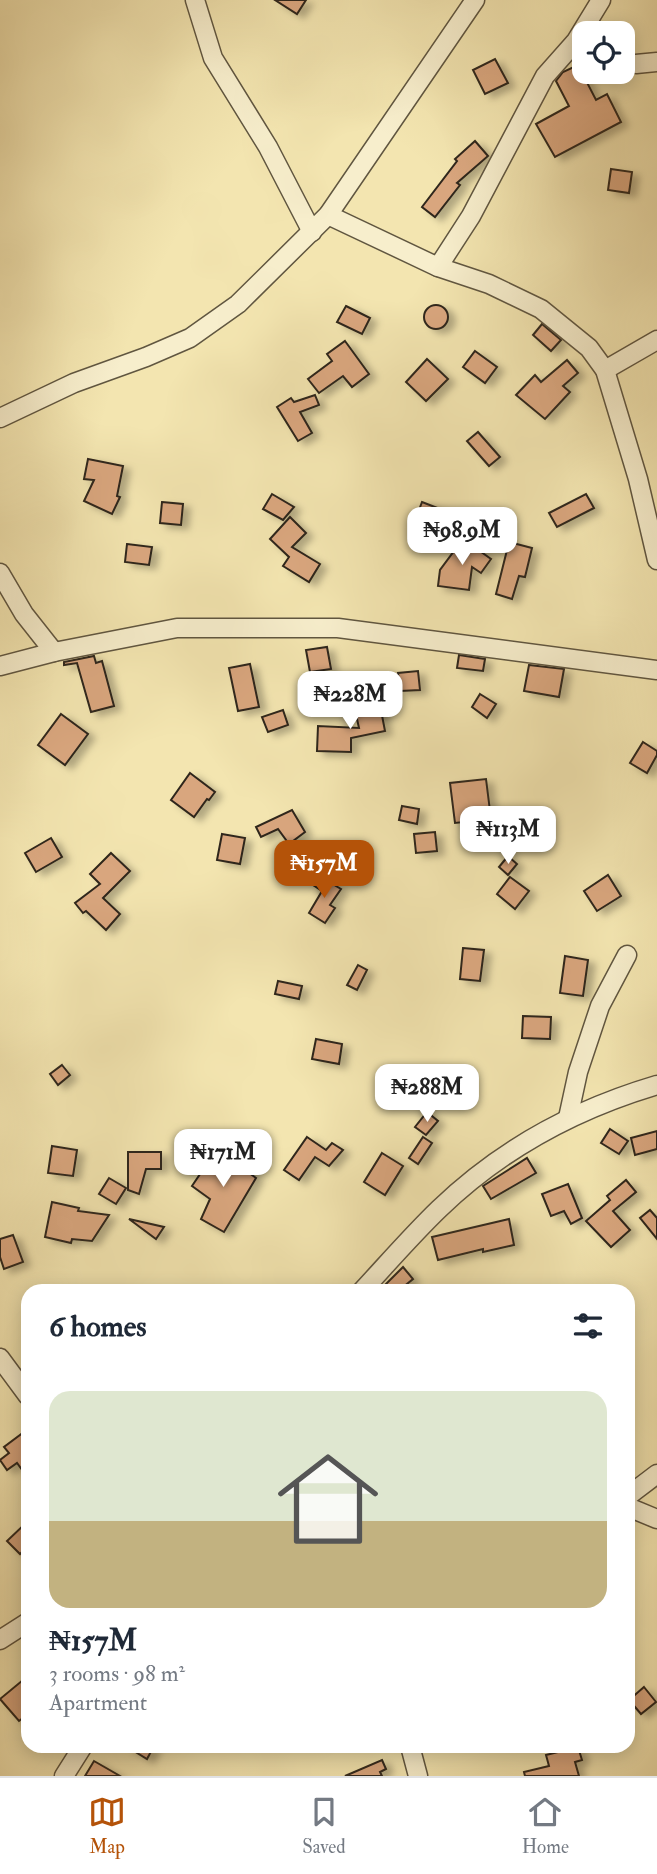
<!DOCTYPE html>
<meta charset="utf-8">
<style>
body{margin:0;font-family:"IM FELL Double Pica",serif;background:#f2f2f3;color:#1f2937;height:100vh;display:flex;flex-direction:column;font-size:26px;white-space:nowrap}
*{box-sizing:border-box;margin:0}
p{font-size:23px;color:#747a83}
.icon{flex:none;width:38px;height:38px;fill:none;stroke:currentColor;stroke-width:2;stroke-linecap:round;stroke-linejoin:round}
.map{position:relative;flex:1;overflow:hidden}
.sheet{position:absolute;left:21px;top:1284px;width:614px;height:469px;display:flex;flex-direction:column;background:#fff;border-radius:21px;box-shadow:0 4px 18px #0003}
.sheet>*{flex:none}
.tools{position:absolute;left:572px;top:21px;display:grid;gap:14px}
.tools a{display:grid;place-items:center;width:63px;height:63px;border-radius:14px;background:#fff;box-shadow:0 4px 18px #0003;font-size:35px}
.price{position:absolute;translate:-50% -60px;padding:0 16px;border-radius:14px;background:#fff;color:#222;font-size:23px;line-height:46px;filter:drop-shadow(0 2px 4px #0008)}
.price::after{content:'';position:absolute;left:50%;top:42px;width:21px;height:16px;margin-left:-10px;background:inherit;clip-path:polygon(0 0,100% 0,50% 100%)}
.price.current{background:#b45309;color:#fff}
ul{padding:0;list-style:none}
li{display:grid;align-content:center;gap:14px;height:371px;padding:0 28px}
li+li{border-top:2px solid #e0e1e3}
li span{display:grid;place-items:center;height:217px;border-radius:21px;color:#555}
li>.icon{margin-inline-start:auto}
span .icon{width:126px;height:126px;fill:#fffc;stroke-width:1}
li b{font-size:30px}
h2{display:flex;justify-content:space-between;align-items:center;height:84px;padding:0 28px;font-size:30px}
.menu{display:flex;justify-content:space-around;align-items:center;height:98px;border-top:2px solid #e0e1e3;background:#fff;font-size:19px;color:#747a83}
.menu a{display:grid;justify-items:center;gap:4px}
.menu .current{color:#b45309}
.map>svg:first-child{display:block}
</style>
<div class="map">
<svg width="657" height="1776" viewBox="0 0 657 1776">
<defs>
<filter id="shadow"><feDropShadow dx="7" dy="4" stdDeviation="3.5" flood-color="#0004"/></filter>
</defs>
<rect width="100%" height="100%" fill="#f3e5b0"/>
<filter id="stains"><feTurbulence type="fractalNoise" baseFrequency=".00286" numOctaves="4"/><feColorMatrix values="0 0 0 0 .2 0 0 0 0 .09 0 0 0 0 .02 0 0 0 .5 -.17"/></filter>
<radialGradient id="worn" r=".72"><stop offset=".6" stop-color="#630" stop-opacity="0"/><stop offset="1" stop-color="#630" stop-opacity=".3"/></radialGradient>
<g fill="#d9a67e" stroke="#2f261b" stroke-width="2" filter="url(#shadow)">
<path d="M275,0H306L297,14Z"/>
<path d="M495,59L508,83L485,94L473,70Z"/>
<path d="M578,65L596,100L607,94L621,122L555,157L536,124L569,106L556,81L563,72Z"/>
<path d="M475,141L488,156L457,183L460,185L435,217L422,207L457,161L455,159Z"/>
<path d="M611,169L632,172L629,193L608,190Z"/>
<circle cx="436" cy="317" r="12"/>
<path d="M346,306L370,318L362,334L337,322Z"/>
<path d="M542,324L561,340L551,351L533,335Z"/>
<path d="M345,341L369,374L352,387L343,376L319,393L308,379L332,361L327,354Z"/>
<path d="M475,351L497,367L485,383L463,367Z"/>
<path d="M427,359L448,379L426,401L406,382Z"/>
<path d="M567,360L578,373L563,386L570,392L545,419L516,395L535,375L541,382Z"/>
<path d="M315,395L319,405L300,412L312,433L298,441L277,407L291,398L294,402Z"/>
<path d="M478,432L500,457L489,466L467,441Z"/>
<path d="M88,459L123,466L117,496L120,497L112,514L84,501L94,480L84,479Z"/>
<path d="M272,494L294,507L283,520L263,509Z"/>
<path d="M586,494L594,508L557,527L549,513Z"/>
<path d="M162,502L183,504L181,525L160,523Z"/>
<path d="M422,502L453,514L442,540L412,529Z"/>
<path d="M290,517L306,533L292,547L320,564L309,582L283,566L289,557L270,539Z"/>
<path d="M463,539L491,559L481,573L472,567L469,590L438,586L440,570Z"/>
<path d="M509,542L532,548L525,577L519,576L512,599L496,594Z"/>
<path d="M127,544L152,547L149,565L125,562Z"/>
<path d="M327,647L331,669L310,672L306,650Z"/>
<path d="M459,655L485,659L483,671L457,668Z"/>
<path d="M94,656L96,663L102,661L114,706L91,712L77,663L64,665V662Z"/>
<path d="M250,664L259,707L238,711L229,668Z"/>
<path d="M529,665L564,669L559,697L524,691Z"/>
<path d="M418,671L420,690L400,691L398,673Z"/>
<path d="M480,694L496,704L487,718L472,707Z"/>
<path d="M380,705L385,731L351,738V752L317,751L318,726L359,728L355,710Z"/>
<path d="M283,710L288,725L268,732L262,717Z"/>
<path d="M61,714L88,734L65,765L38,745Z"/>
<path d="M643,742L657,751V755L647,773L630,763Z"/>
<path d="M190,773L215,792L209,800L207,799L194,817L171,800Z"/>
<path d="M486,779L491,819L455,823L450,783Z"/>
<path d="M402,806L419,809L417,824L399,820Z"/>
<path d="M292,810L305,832L289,844L278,829L261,837L256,827Z"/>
<path d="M435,832L437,851L416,853L414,834Z"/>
<path d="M222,834L245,838L240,864L217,860Z"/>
<path d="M51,838L62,857L36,872L25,853Z"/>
<path d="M111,853L130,871L103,898L120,914L106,930L86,911L83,913L75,903L100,884L90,874Z"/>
<path d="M508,856L517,864L508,875L499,867Z"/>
<path d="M608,875L621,896L597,911L584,891Z"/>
<path d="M319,876L341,889L330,905L335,908L325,923L309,913L322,891L313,885Z"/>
<path d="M510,877L529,891L515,909L497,894Z"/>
<path d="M463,948L484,950L480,981L460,979Z"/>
<path d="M565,956L588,960L583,996L560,993Z"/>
<path d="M358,965L367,970L357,990L347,985Z"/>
<path d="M278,981L302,986L299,999L275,994Z"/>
<path d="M523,1016L551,1017L550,1039L522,1038Z"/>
<path d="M316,1039L342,1044L339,1064L312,1059Z"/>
<path d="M62,1065L70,1075L58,1085L50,1074Z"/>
<path d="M427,1112L438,1121L426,1135L415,1127Z"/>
<path d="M610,1129L628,1141L619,1154L601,1143Z"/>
<path d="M657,1131V1149L635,1155L631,1138Z"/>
<path d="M307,1137L326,1150L332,1143L343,1150L329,1166L315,1157L299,1180L284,1170Z"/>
<path d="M423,1137L432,1143L418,1164L409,1158Z"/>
<path d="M52,1146L77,1150L73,1176L48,1173Z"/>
<path d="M217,1149L256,1178L224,1232L201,1219L210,1199L192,1186Z"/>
<path d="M128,1152H161V1169H146L139,1194L128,1190Z"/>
<path d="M382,1153L403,1166L385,1195L364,1182Z"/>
<path d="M527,1158L536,1173L491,1199L483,1186Z"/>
<path d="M109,1178L126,1188L116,1204L99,1194Z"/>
<path d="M626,1180L636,1192L613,1211L630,1230L611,1247L586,1221L610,1200L607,1196Z"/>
<path d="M568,1184L582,1218L571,1224L564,1211L551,1216L542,1194Z"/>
<path d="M52,1202L79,1208L78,1211L109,1215L92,1241L72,1239L71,1243L45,1237Z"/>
<path d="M650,1210L657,1218V1239L640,1218Z"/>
<path d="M129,1219L164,1227L156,1239Z"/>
<path d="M509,1219L514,1245L483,1252V1249L438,1260L432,1237Z"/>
<path d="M13,1235L23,1262L4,1269L0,1257V1239Z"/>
<path d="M403,1267L413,1279L397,1292H378Z"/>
<path d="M28,1429V1478L17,1463L7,1470L0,1460L9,1453L4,1447Z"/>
<path d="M28,1521V1546L20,1554L7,1541Z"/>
<path d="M23,1680L28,1685V1714L19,1721L0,1699Z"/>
<path d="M644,1687L656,1702L641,1714L629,1700Z"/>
<path d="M126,1746H154L147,1759Z"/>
<path d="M578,1747L582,1760L575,1762L579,1776H525L524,1772L549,1766L546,1755Z"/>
<path d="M382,1760L386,1769L380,1772L382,1776H345Z"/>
<path d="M94,1761L120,1776H85Z"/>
</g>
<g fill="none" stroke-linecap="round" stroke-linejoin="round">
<defs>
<g id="minor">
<path d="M195,0L213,58L268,147L312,232"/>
<path d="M636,64L657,62"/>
<path d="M328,215L438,267L489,284L541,309L589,348L605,370L638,479L657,560"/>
<path d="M438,267L471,216L545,76L576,41L601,0"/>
<path d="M605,370L657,340"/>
<path d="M0,418L74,383L146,357L190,338L238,304L328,215L475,0"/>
<path d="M0,573L24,614L54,652"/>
<path d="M0,666L54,652L177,628H338L657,670"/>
<path d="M568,1118L578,1072L600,1006L627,955"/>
<path d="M361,1292C387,1264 412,1235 439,1209C500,1150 576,1109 657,1085"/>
<path d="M0,1358L28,1396"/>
<path d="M628,1496L657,1474"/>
<path d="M628,1507L657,1519"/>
<path d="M0,1640L28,1622"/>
<path d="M410,1746L418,1776"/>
<path d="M64,1776L83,1746"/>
</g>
</defs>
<use href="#minor" stroke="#605640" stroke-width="21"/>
<use href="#minor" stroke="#f7eecc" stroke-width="18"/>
</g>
<rect width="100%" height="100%" filter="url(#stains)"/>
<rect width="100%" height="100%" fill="url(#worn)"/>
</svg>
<div class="tools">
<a><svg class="icon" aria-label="locate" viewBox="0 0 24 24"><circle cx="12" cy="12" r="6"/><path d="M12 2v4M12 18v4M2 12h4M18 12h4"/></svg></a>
</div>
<b class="price" style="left:462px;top:567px">₦98.9M</b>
<b class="price" style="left:350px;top:731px">₦228M</b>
<b class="price" style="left:508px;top:866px">₦113M</b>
<b class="price current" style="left:324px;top:900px">₦157M</b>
<b class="price" style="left:427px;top:1124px">₦288M</b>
<b class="price" style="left:223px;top:1189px">₦171M</b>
<section class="sheet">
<h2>6 homes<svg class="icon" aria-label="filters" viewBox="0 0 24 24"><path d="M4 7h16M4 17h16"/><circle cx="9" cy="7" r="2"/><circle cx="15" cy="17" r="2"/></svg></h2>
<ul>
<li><span style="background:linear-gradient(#dfe7d0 60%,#c2b280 0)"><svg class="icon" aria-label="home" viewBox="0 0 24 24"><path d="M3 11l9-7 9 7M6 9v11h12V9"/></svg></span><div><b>₦157M</b><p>3 rooms · 98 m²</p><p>Apartment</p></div></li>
</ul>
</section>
</div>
<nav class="menu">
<a class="current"><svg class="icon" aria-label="map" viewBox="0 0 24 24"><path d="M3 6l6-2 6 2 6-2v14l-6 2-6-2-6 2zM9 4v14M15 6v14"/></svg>Map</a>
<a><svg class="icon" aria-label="saved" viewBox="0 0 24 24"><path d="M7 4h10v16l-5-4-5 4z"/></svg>Saved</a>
<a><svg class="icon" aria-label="home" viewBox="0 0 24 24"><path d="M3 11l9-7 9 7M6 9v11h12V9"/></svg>Home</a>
</nav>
